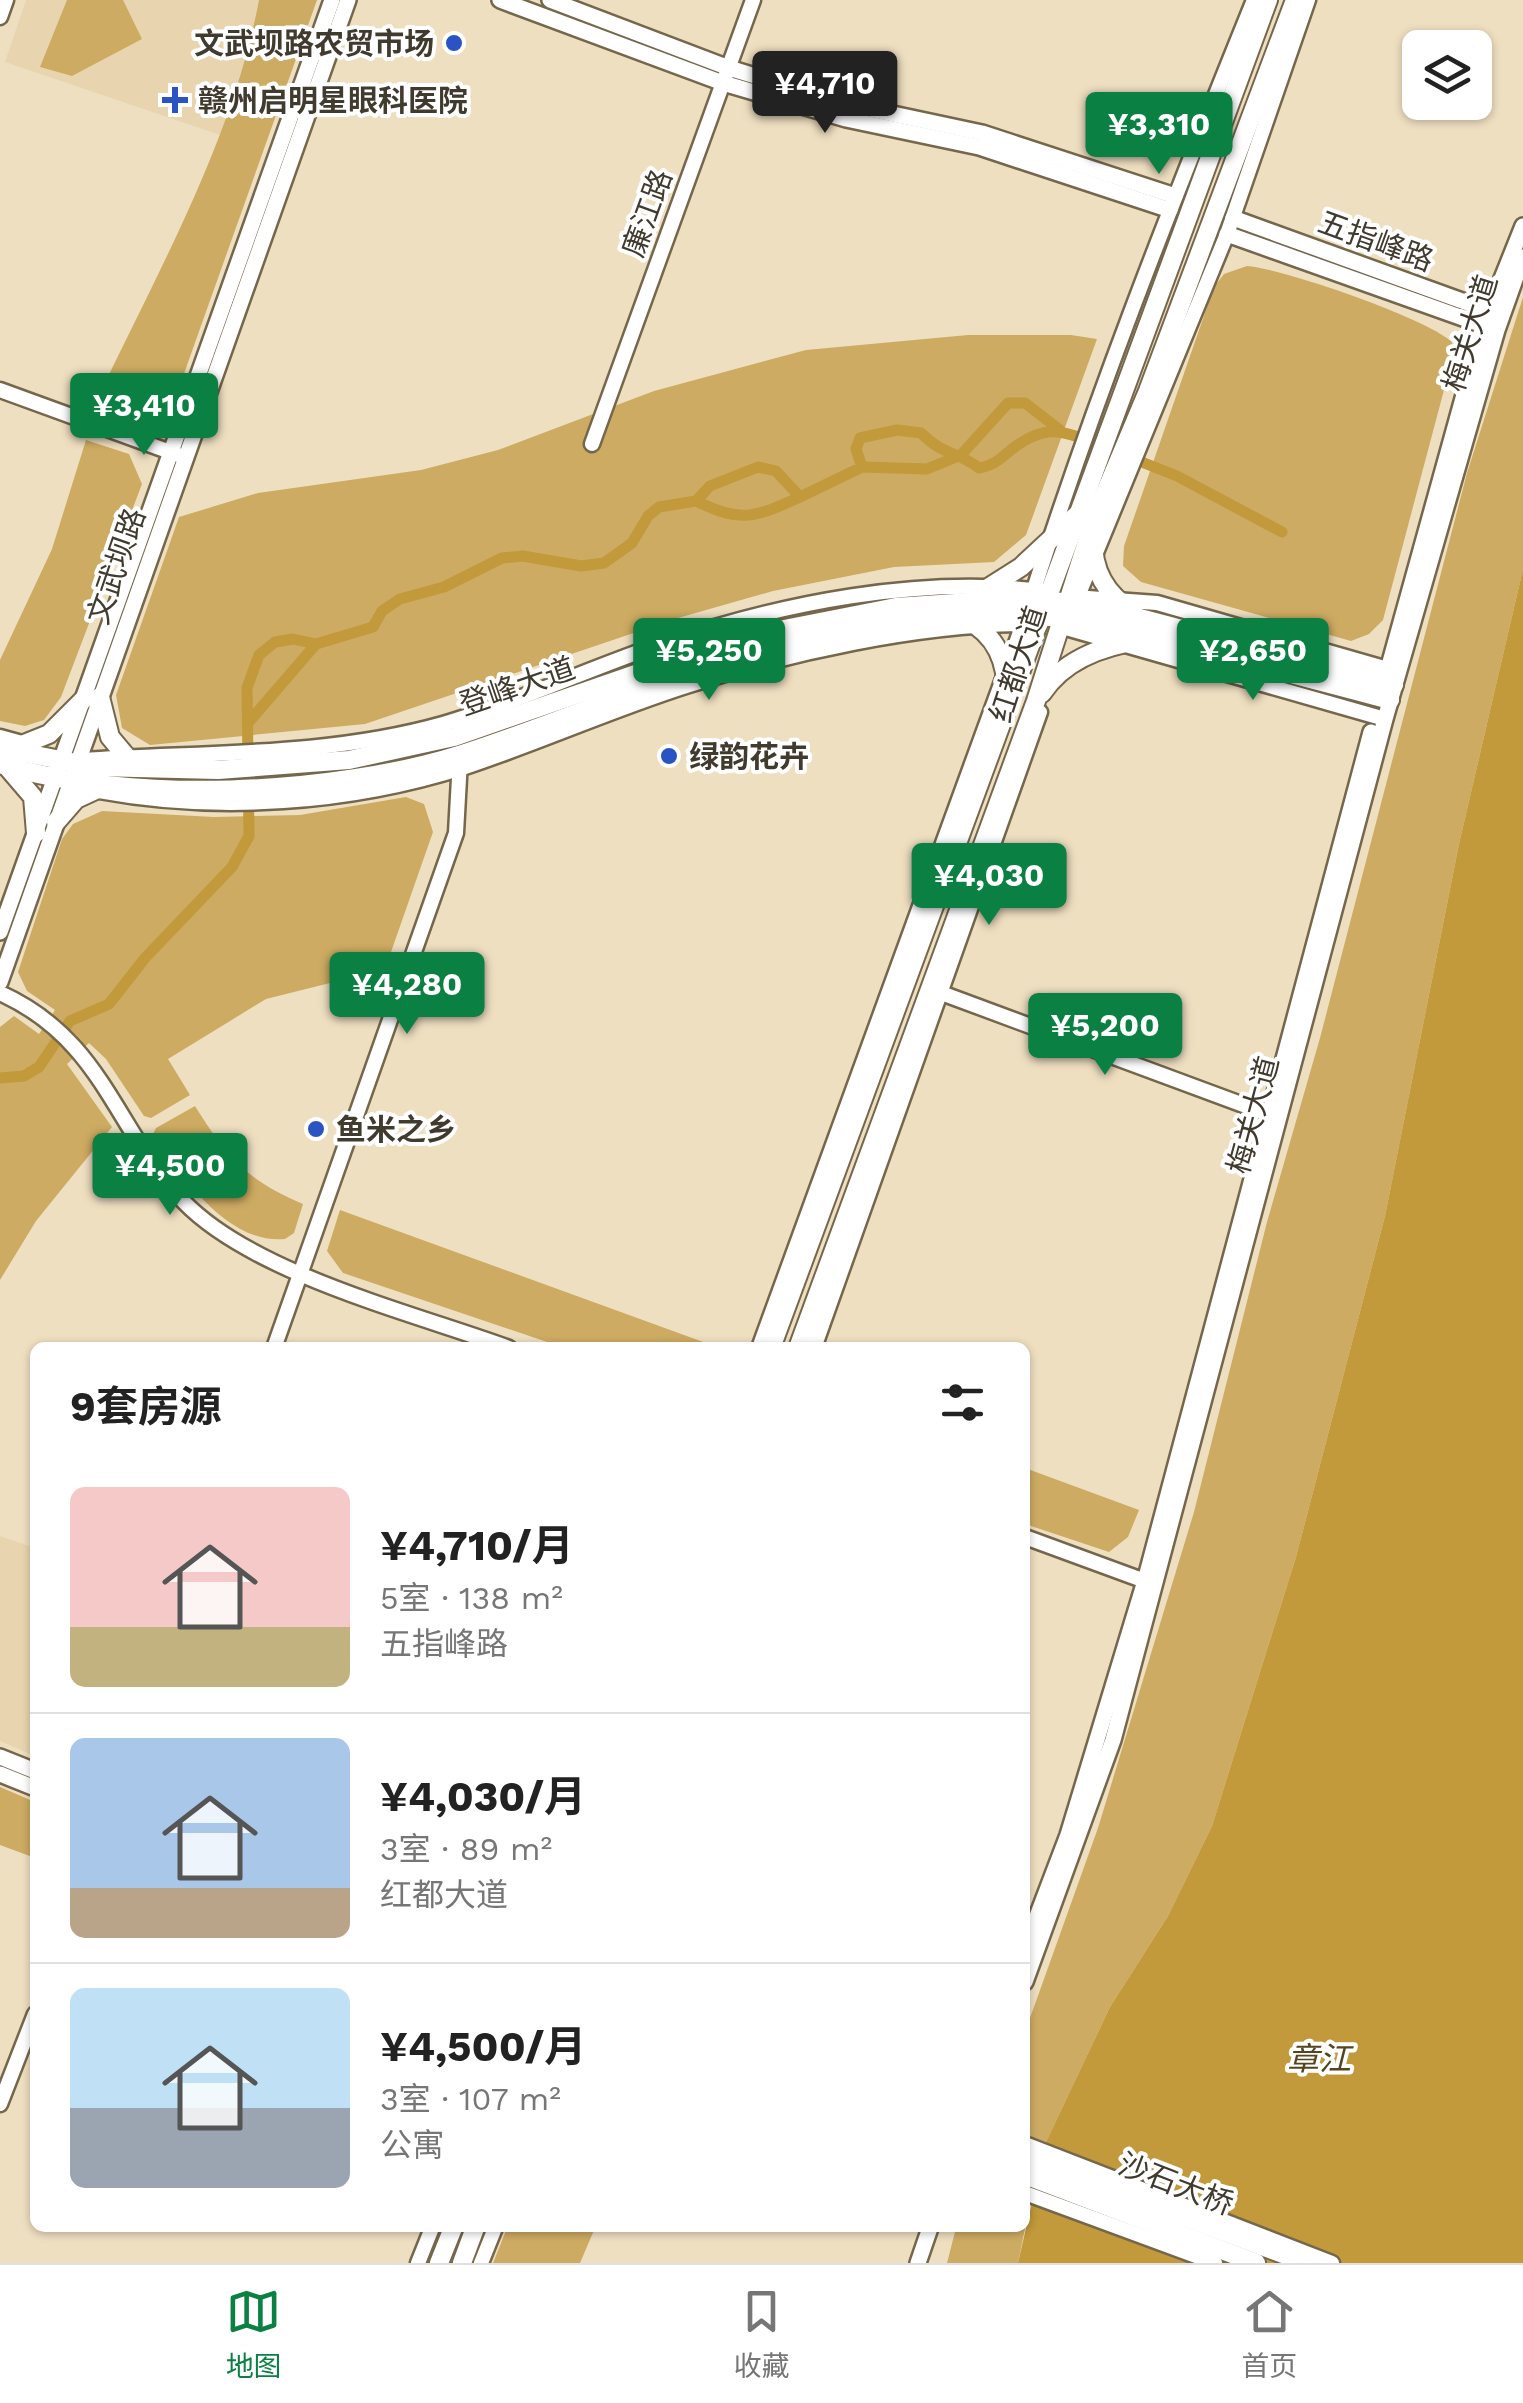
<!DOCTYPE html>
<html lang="zh">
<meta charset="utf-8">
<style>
body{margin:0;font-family:"Work Sans","Noto Sans SC",sans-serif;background:#f6f6f6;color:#222;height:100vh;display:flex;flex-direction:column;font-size:38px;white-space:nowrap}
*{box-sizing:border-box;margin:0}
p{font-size:32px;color:#767676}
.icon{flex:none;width:55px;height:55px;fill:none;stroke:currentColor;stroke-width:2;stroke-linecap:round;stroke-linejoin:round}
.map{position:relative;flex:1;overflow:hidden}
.details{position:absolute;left:30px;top:1342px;width:1000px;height:890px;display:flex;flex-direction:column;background:#fff;border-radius:15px;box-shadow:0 2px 8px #0004}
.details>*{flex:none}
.buttons{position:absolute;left:1402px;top:30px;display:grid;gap:20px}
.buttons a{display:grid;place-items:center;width:90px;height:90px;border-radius:15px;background:#fff;box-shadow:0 2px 8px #0004;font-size:50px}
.price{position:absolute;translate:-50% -85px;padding:0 22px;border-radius:10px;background:#0b8043;color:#fff;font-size:32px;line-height:65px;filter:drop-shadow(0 2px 5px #0008)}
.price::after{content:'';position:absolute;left:50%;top:60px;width:30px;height:22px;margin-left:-15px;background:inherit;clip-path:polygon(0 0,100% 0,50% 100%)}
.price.on{background:#222;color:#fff}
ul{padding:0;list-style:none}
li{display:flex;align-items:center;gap:30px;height:250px;padding:0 40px}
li+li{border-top:2px solid #e0e0e0}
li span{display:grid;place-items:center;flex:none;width:280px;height:200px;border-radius:15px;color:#555}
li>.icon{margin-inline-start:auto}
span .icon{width:120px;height:120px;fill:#fffc;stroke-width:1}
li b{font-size:42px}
h2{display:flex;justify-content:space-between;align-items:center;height:120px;padding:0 40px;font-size:42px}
.dock{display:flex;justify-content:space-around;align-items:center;height:140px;border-top:2px solid #e0e0e0;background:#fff;font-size:28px;color:#767676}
.dock a{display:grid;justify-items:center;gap:5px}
.dock .on{color:#0b8043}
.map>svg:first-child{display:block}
</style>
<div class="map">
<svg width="1523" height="2263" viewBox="0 0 1523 2263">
<rect width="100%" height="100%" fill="#efdfc1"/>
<g fill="#e8d5af">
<path d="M26,0H259L247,64L220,135L5,62Z"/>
<path d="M0,1536L35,1548V1756L0,1741Z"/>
</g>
<g fill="#cdab62">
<path d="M67,0H123L142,39L72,76L40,67Z"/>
<path d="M259,0H317L170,413L141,423L94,406C156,274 232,143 259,0Z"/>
<path d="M1247,266C1285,269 1426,318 1452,342L1453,356L1383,620L1369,634L1351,641L1141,582L1123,566L1124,546L1214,287L1224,274Z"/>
<path d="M1523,297V569L1459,844L1385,1216L1296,1557L1212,1826L1168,1916L1110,2007L1046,2142L1025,2135V2032L1098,1828L1194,1512L1267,1222L1320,1038L1467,473Z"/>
<path d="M968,335H1071L1097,339L1026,535L994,562L894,567L773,591L678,618L365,724L150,745L122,728L116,695L179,517L258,493L421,470L498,450L654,391L806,350Z"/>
<path d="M86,440L129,454L142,484L61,697L44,720L25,726L0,721V660L52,549Z"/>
<path d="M406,797L424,804L433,832L377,992L338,981L266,999L168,1059L190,1095L151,1118L144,1116L106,1059L89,1043L67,1064L112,1127L36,1221L0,1280V1027L14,1016L39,1034L55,1010L27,991L18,972L62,839L73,824L102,811L214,817L300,815Z"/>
<path d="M195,1106C227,1157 246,1180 303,1204L294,1233L285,1239C228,1245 181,1176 153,1134L156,1128Z"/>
<path d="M340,1210L717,1347H562L343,1273L327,1251Z"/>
<path d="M1025,1468L1139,1510L1128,1537L1109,1552L1025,1524Z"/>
<path d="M0,1787L35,1802V1858L0,1845Z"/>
<path d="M1025,2197L1031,2199L1018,2263H947L956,2228H1025Z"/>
<path d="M507,2228H595L580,2263H493Z"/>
</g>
<path fill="#c2993b" d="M1523,569V2263H1018L1046,2142L1110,2007L1168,1916L1212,1826L1296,1557L1385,1216L1459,844Z"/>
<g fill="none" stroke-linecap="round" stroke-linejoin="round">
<g stroke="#c2993b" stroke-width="11">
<path d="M1129,457L1177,476L1282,532"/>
<path d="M862,467L927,469L961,455L1008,403H1025L1060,430"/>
<path d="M696,501C741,523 754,518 800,497"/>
<path d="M248,723L316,644"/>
<path d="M0,1078L24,1076L39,1067L70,1021L109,1004L145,958L232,867L249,836L247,688L259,655L275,642L293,639L316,644L373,627L382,611L400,599L444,587L502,558L523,556L581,566L604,563L632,543L648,516L659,507L696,501L710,486L758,467L776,471L800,497L862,467L856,449L860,438L897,430L921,433C944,456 955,450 979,468C995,465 1000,459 1012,449C1050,420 1067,433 1107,449"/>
</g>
<defs>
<g id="tertiary">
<path d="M0,17L6,0"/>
<path d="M0,390L184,457"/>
<path d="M592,444L753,0"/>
<path d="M1074,597L1157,603L1398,672"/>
<path d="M1076,601L1227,234L1308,0"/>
<path d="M1059,626L1385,719"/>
<path d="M0,737L29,745"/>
<path d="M83,760C204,752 326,757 443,724C518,702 590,668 664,643C782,603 918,576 1043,591"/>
<path d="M99,791C218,813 349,804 465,767C540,742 611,710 686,686C788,653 920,624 1027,624"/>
<path d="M0,993C104,1040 114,1129 184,1202C254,1274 413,1313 509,1348"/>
<path d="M944,994L1276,1117"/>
<path d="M274,1348L456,833L460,760"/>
<path d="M759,1348L1023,624C1089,412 1171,205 1254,0"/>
<path d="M814,1348L1040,712"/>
<path d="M1025,1537L1145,1581"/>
<path d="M0,2104L35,2014"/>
<path d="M1025,2144L1332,2263"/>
<path d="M1025,2193L1215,2263"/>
<path d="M418,2263L432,2228"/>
<path d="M481,2263L495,2228"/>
</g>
<g id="secondary">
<path d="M500,0L723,83L846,119L979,147L1170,210"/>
<path d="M550,0L729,68L846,104L982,133L1175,196"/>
<path d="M1233,218L1498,314"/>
<path d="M1227,234L1491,328"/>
<path d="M1382,691L1483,326L1523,226"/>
<path d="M0,932L332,0"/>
<path d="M0,982L348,0"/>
<path d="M0,1757L35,1771"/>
<path d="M0,1774L35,1788"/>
<path d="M1025,1948L1068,1835L1145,1581L1371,732"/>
<path d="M1025,1982L1113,1740L1385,719L1497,330L1523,257"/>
<path d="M918,2263L930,2228"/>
</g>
<g id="primary">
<path d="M1093,538C1092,570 1106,595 1133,611"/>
<path d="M972,598L1021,567L1080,512"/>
<path d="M965,619C997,635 1007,662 1007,696"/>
<path d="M1042,693C1065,658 1105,645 1144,640"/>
<path d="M100,697L110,737L136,768"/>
<path d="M0,748L96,767L218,770L349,760L454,737L739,638L896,607L1031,598L1098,607L1394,685"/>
<path d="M9,750L49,734L85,698"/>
<path d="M0,764C131,804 331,795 462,754C586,714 706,656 835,632C906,620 989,610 1061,618C1108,623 1155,638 1200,650C1264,667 1327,683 1390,700"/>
<path d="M9,769L33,797L36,833"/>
<path d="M56,822L76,799L102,787"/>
<path d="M771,1348L1268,0"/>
<path d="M798,1348L1036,701L1095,517L1148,391L1295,0"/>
<path d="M1025,2157L1307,2263"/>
<path d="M1025,2175L1256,2263"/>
<path d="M439,2263L453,2228"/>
<path d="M462,2263L475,2228"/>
</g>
</defs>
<use href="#tertiary" stroke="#75674c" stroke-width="19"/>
<use href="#secondary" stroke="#75674c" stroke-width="20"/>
<use href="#primary" stroke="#75674c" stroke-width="22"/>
<use href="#tertiary" stroke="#fff" stroke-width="14"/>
<use href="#secondary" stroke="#fff" stroke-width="15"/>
<use href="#primary" stroke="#fff" stroke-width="18"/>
</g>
<g fill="#2a54c3" stroke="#fff" stroke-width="4">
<circle cx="454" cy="43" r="10"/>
<path d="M170 85h10v10h10v10h-10v10h-10v-10h-10v-10h10z"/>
<circle cx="669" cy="756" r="10"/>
<circle cx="316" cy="1129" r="10"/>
</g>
<g text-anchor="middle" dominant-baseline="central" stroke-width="8" stroke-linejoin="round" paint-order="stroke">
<g font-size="30" font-weight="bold" fill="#413a2e" stroke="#fff" text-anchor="start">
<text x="434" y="43" text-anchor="end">文武坝路农贸市场</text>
<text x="198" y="100">赣州启明星眼科医院</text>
<text x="689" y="756">绿韵花卉</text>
<text x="336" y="1129">鱼米之乡</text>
</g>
<g font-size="30" fill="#413a2e" stroke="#fff">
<text transform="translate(647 213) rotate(-70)">廉江路</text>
<text transform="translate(1376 241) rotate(20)">五指峰路</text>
<text transform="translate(1470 333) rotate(-73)">梅关大道</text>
<text transform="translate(116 566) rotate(-71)">文武坝路</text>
<text transform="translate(1018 664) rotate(-72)">红都大道</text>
<text transform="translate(517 686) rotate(-19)">登峰大道</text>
<text transform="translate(1253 1115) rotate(-75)">梅关大道</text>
<text transform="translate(1176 2184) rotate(21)">沙石大桥</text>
</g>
<g font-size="32" font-style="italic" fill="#55441d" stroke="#fff">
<text x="1319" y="2059">章江</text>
</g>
</g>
</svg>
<div class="buttons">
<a><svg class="icon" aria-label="layers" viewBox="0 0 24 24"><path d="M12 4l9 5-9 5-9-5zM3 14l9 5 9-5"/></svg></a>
</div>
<b class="price on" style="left:825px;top:136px">¥4,710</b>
<b class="price" style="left:1159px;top:177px">¥3,310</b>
<b class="price" style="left:144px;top:458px">¥3,410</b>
<b class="price" style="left:709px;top:703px">¥5,250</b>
<b class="price" style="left:1253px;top:703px">¥2,650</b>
<b class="price" style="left:989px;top:928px">¥4,030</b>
<b class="price" style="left:407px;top:1037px">¥4,280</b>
<b class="price" style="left:1105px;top:1078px">¥5,200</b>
<b class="price" style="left:170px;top:1218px">¥4,500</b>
<section class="details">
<h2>9套房源<svg class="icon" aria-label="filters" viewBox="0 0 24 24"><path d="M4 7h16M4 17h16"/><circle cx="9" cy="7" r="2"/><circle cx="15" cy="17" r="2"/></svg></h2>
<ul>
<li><span style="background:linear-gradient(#f6c9c9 70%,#c2b280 0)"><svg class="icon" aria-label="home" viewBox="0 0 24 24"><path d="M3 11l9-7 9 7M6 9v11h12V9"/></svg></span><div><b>¥4,710/月</b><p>5室 · 138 m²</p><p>五指峰路</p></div></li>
<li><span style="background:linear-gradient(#a9c7e8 75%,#b9a48a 0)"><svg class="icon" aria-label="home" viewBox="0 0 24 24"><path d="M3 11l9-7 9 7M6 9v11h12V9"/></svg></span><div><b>¥4,030/月</b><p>3室 · 89 m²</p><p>红都大道</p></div></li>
<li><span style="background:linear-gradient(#bfe0f5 60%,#9aa5b1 0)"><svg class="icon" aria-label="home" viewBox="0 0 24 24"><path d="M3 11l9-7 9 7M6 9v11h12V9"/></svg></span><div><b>¥4,500/月</b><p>3室 · 107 m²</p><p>公寓</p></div></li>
</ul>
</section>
</div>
<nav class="dock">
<a class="on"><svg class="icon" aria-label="map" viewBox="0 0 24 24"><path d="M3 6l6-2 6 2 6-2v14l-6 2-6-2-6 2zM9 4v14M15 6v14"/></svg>地图</a>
<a><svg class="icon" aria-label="saved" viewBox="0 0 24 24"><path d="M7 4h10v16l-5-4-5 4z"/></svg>收藏</a>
<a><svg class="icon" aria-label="home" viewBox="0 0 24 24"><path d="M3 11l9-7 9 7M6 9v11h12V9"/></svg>首页</a>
</nav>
